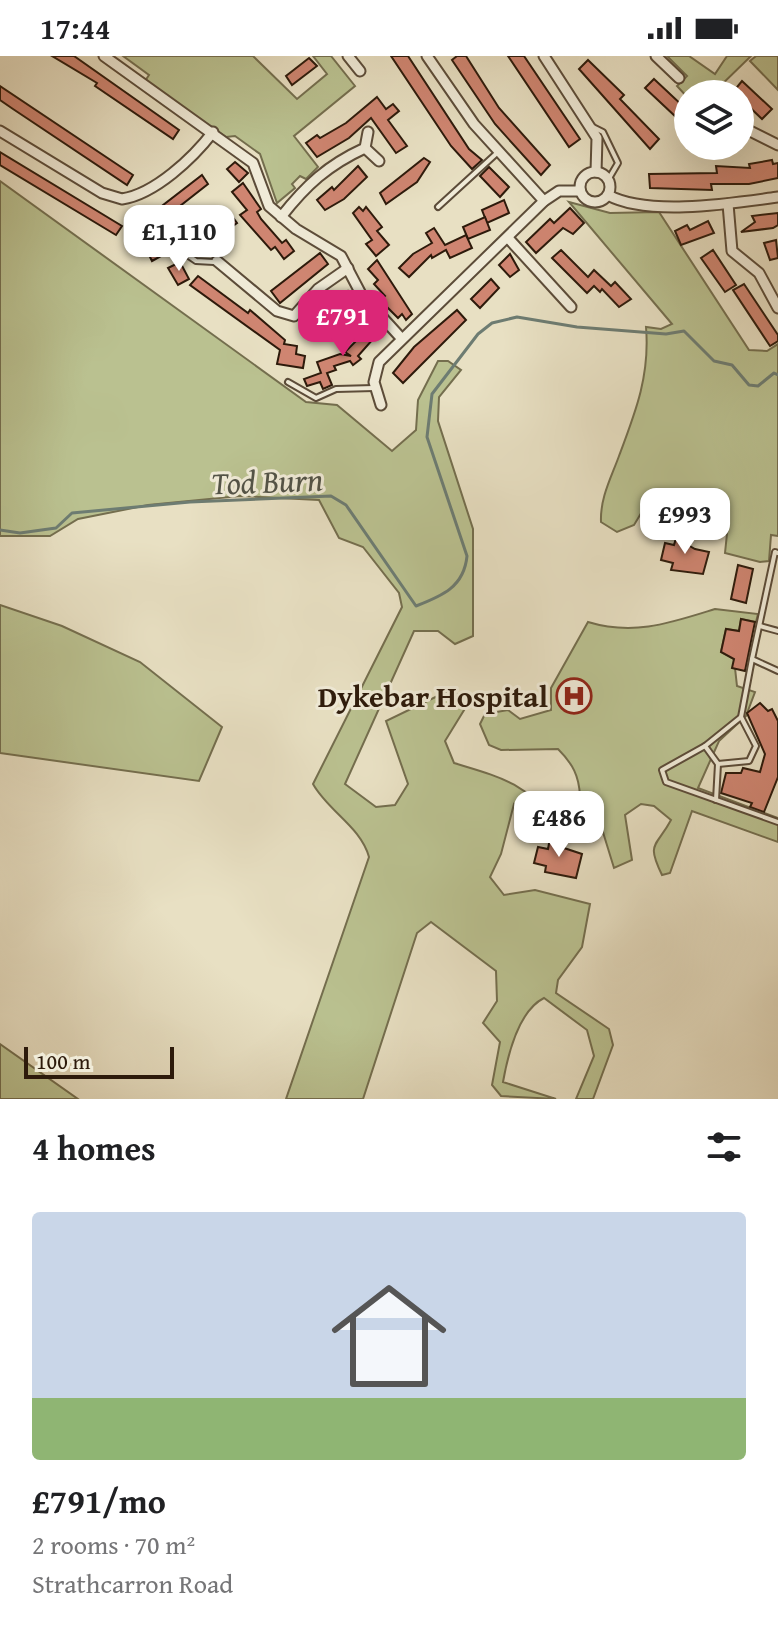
<!DOCTYPE html>
<meta charset="utf-8">
<style>
body{margin:0;font-family:"Gentium Book Plus",serif;background:#f6f6f6;color:#202124;height:100vh;display:flex;flex-direction:column;font-size:30px;white-space:nowrap}
*{box-sizing:border-box;margin:0}
p{font-size:26px;color:#757577}
.icon{flex:none;width:44px;height:44px;fill:none;stroke:currentColor;stroke-width:2;stroke-linecap:round;stroke-linejoin:round}
.map{position:relative;height:1043px;overflow:hidden}
.details{display:flex;flex-direction:column;background:#fff;flex:1}
.details>*{flex:none}
.controls{position:absolute;left:674px;top:24px;display:grid;gap:16px}
.controls a{display:grid;place-items:center;width:80px;height:80px;border-radius:50%;background:#fff;box-shadow:0 8px 32px #0002;font-size:40px}
.scale{position:absolute;left:24px;bottom:20px;width:150px;box-sizing:border-box;padding-left:8px;border:4px solid #2d1a0b;border-top:0;font-size:22px;line-height:28px;white-space:nowrap;color:#2d1a0b;-webkit-text-stroke:6px #f0ebd8;paint-order:stroke}
.price{position:absolute;translate:-50% -68px;padding:0 18px;border-radius:16px;background:#fff;color:#222;font-size:26px;line-height:52px;filter:drop-shadow(0 2px 4px #0008)}
.price::after{content:'';position:absolute;left:50%;top:48px;width:24px;height:18px;margin-left:-12px;background:inherit;clip-path:polygon(0 0,100% 0,50% 100%)}
.price.current{background:#db2777;color:#fff}
ul{padding:0;list-style:none}
li{display:grid;align-content:center;gap:16px;height:424px;padding:0 32px}
li span{display:grid;place-items:center;height:248px;border-radius:8px;color:#555}
li>.icon{margin-inline-start:auto}
span .icon{width:144px;height:144px;fill:#fffc;stroke-width:1}
li b{font-size:34px}
h2{display:flex;justify-content:space-between;align-items:center;height:96px;padding:0 32px;font-size:34px}
.status{display:flex;justify-content:space-between;align-items:center;height:56px;padding:0 40px;background:#fff;direction:ltr}
.status svg{height:22px;fill:currentColor}
.map>svg:first-child{display:block}
</style>
<div class="status"><b>17:44</b><svg viewBox="0 0 49 12"><path d="M0 12V9h3v3zM5 12V6h3v6zM10 12V3h3v9zM15 12V0h3v12zM26 1h20v11H26zM47 4h2v5h-2z"/></svg></div>
<div class="map">
<svg width="778" height="1043" viewBox="0 0 778 1043">
<rect width="100%" height="100%" fill="#e8e0c3"/>
<filter id="stains"><feTurbulence type="fractalNoise" baseFrequency=".0025" numOctaves="4"/><feColorMatrix values="0 0 0 0 .2 0 0 0 0 .09 0 0 0 0 .02 0 0 0 .5 -.17"/></filter>
<radialGradient id="worn" r=".72"><stop offset=".6" stop-color="#630" stop-opacity="0"/><stop offset="1" stop-color="#630" stop-opacity=".3"/></radialGradient>
<g fill="#bac190" stroke="#746e4e" stroke-width="2">
<path d="M123,0H253L297,43L327,18L313,0H331L355,30L294,80L318,111L306,123L300,120L292,128L295,132L277,147L260,98L235,80L226,81L145,25L149,19Z"/>
<path d="M667,0H689L715,18L727,0H751L712,38H688V42L677,30L687,20Z"/>
<path d="M756,0H778V34L750,5Z"/>
<path d="M0,125L306,346L337,349L392,395L416,374L418,344L438,305H448L461,314L439,341L438,365L473,473V580L455,588L438,575H414L345,728L376,751L395,749L408,728L386,665L450,634L469,646L445,685L454,707C500,721 525,726 556,767L553,777L514,748L501,798L490,821L504,839L535,834L590,848L582,891L558,924L556,937L609,973L613,989L593,1043H576L594,1000L587,974L544,942C518,955 508,998 503,1026L556,1043L501,1040L492,1029L500,986L483,967L497,945L496,915L431,866L417,877L363,1043H286L369,801C361,771 328,755 313,728L402,551L399,537L363,491L339,482L319,444L240,440L148,449L78,463L50,480H0Z"/>
<path d="M569,146L610,157L659,156L749,294L767,295L778,288V480L771,479L769,505L760,506L725,497L728,468L652,439L634,469L617,476L601,466C600,442 611,422 619,400C636,355 650,319 646,271L661,273L672,268Z"/>
<path d="M0,549L62,570L140,606L222,671L199,725L0,697Z"/>
<path d="M715,553L758,558L756,566L741,563L739,575L726,573L721,596L734,603L737,630L755,636L746,660L719,685L698,732L778,762V786L692,755L670,817L662,819C646,786 656,792 671,764L654,750L641,748L625,759L632,804L614,812L602,773L579,781L562,778L558,761L580,740C579,720 573,708 558,693L501,694L489,689L480,668L485,658L508,654L520,663L551,654V632L588,566C634,580 670,567 715,553Z"/>
<path d="M0,988L78,1043H0Z"/>
</g>
<g fill="none" stroke-linecap="round" stroke-linejoin="round">
<path stroke="#6d7c72" stroke-width="3" d="M0,474L20,477L56,472L72,457L190,446L331,440L346,449L416,550C442,540 464,531 467,500L427,381L432,338L478,278L492,267L517,261L577,271L666,278L684,275L714,305L732,309L749,329L758,330L774,317L778,319"/>
</g>
<g fill="#cf8571" stroke="#2d1a0b" stroke-width="2">
<path d="M52,0H74L179,74L173,83L95,30L97,27Z"/>
<path d="M391,0H408L469,93L482,104L472,113L451,90Z"/>
<path d="M457,0H466L499,52L550,109L541,119L495,68L452,4Z"/>
<path d="M508,0H524L580,83L569,91Z"/>
<path d="M309,2L317,10L292,29L286,20Z"/>
<path d="M588,4L624,39L620,43L659,83L650,93L579,13Z"/>
<path d="M654,23L685,52L676,61L645,32Z"/>
<path d="M742,25L772,53L762,63L740,42V38L733,36Z"/>
<path d="M0,30L133,119L127,129L13,53L0,44Z"/>
<path d="M377,41L386,53L393,48L399,55L388,64L407,90L396,97L371,62L349,82L317,101L306,87L317,79L320,82L346,67Z"/>
<path d="M0,96L122,170L116,179L0,109Z"/>
<path d="M424,102L430,106L417,126L386,148L380,137Z"/>
<path d="M772,104L773,108L778,107V122L749,128H711L712,134L650,132L649,118L717,117L716,110L750,112L749,108Z"/>
<path d="M235,106L248,117L239,126L227,113Z"/>
<path d="M358,110L367,121L344,143L325,154L317,144L332,131L334,134Z"/>
<path d="M489,111L509,131L500,141L480,120Z"/>
<path d="M202,119L208,128L143,179L136,170Z"/>
<path d="M243,127L261,153L257,156L261,163L282,187L286,184L294,195L284,203L275,191L271,194L240,159L247,154L232,136Z"/>
<path d="M504,144L509,157L487,167L482,154Z"/>
<path d="M359,151L363,155L366,151L382,171L377,175L389,189L376,200L366,188L372,184L353,157Z"/>
<path d="M570,152L584,167L573,178L563,172L536,197L526,186L550,163L554,167Z"/>
<path d="M229,156L237,167L215,183L192,196L185,184L176,187L172,194L152,205L148,197L178,178L180,181L191,176L194,180Z"/>
<path d="M778,157V169L773,172L741,176L755,166L752,160Z"/>
<path d="M485,161L490,174L468,183L463,171Z"/>
<path d="M708,165L714,177L681,189L675,175L687,169L690,174Z"/>
<path d="M434,172L445,189L466,179L472,192L450,202L446,194L432,202L431,199L409,221L399,212L413,198L432,187L426,177Z"/>
<path d="M776,184L778,202L770,204L764,187Z"/>
<path d="M561,194L588,221L594,214L611,230L615,226L631,243L619,251L602,233L600,236L594,230L587,237L552,202Z"/>
<path d="M713,194L736,229L725,236L701,202Z"/>
<path d="M320,197L328,208L280,247L271,235Z"/>
<path d="M510,198L519,214L510,221L499,209Z"/>
<path d="M377,204L412,258L406,264L402,258L398,262L380,244L385,240L374,228L378,224L368,213Z"/>
<path d="M180,206L189,223L178,229L168,212Z"/>
<path d="M198,220L248,257L250,254L285,284L284,288L297,290L296,298L305,300L303,312L277,308L280,294L190,229Z"/>
<path d="M491,223L499,232L480,252L471,243Z"/>
<path d="M744,228L778,279V285L770,290L733,234Z"/>
<path d="M348,235L356,244L326,272L317,264Z"/>
<path d="M457,254L466,264L403,327L393,317L414,291Z"/>
<path d="M374,267L382,273L358,300L361,303L353,309L350,305L334,310L336,314L327,317L332,329L323,333L320,326L307,330L304,323L321,317L317,306L340,298L351,300L345,296Z"/>
<path d="M677,479L690,482L688,489L695,493L709,496L703,518L671,514L673,507L661,504L665,487L674,489Z"/>
<path d="M738,509L753,513L746,547L731,543Z"/>
<path d="M741,563L755,566L745,615L732,612L734,603L721,596L726,573L739,575Z"/>
<path d="M760,647L768,655L772,653L778,665V721L764,756L750,751L752,747L721,737L726,717H741L743,712L760,716L765,698L747,657Z"/>
<path d="M550,782L563,785L561,791L582,798L576,822L545,816L546,810L534,807L538,791L548,793Z"/>
</g>
<g fill="none" stroke-linecap="round" stroke-linejoin="round">
<defs>
<g id="service">
<path d="M593,71L603,76L618,107L608,124"/>
<path d="M438,151L497,97"/>
<path d="M177,192L196,205L214,206"/>
<path d="M288,326L316,342L336,333L374,332"/>
<path d="M778,497L775,496L752,603L778,615"/>
<path d="M760,570L778,575"/>
<path d="M752,603L741,661L705,690L662,714L666,726L778,766"/>
<path d="M705,690L718,708L716,744"/>
<path d="M718,708L749,705L756,690L741,661"/>
</g>
<g id="minor">
<path d="M104,0L253,107L269,150L296,173L341,200L361,238L402,283"/>
<path d="M348,0L360,15"/>
<path d="M427,0L474,68L544,145"/>
<path d="M544,0L597,82L596,116"/>
<path d="M656,0L679,22"/>
<path d="M740,70L778,89"/>
<path d="M0,75L102,137L122,143C155,138 193,102 213,76"/>
<path d="M365,92L379,105"/>
<circle cx="595" cy="131" r="15"/>
<path d="M608,139C648,161 734,147 778,141"/>
<path d="M728,148L732,195L759,217L778,252"/>
<path d="M281,161C306,129 328,109 365,92L368,76"/>
<path d="M508,182L571,251"/>
<path d="M217,205L277,255L294,260L318,233L348,212"/>
<path d="M381,349L374,326L379,306L544,145L559,135H580"/>
</g>
</defs>
<use href="#service" stroke="#5c4c39" stroke-width="8"/>
<use href="#minor" stroke="#5c4c39" stroke-width="13"/>
<use href="#service" stroke="#f0ebd8" stroke-width="4"/>
<use href="#minor" stroke="#f0ebd8" stroke-width="9"/>
</g>
<defs>
<symbol id="hospital-ring" viewBox="-11 -11 22 22"><circle r="9.5" fill="#f0ebd8" stroke="#8f2418" stroke-width="1.5"/><path d="M-5-5h3v3.5h4V-5h3V5h-3V1.5h-4V5h-3Z" fill="#8f2418"/></symbol>
</defs>
<g fill-rule="evenodd">
<use href="#hospital-ring" x="554" y="620" width="40" height="40"/>
</g>
<g text-anchor="middle" dominant-baseline="central" stroke-width="6" stroke-linejoin="round" paint-order="stroke">
<g font-size="30" font-weight="bold" fill="#2d1a0b" stroke="#f0ebd8" text-anchor="end">
<text x="548" y="640">Dykebar Hospital</text>
</g>
<g font-size="32" font-style="italic" fill="#525347" stroke="#f0ebd8">
<text transform="translate(267 425) rotate(-2)">Tod Burn</text>
</g>
</g>
<rect width="100%" height="100%" filter="url(#stains)"/>
<rect width="100%" height="100%" fill="url(#worn)"/>
</svg>
<div class="controls">
<a><svg class="icon" aria-label="layers" viewBox="0 0 24 24"><path d="M12 4l9 5-9 5-9-5zM3 14l9 5 9-5"/></svg></a>
</div>
<div class="scale">100 m</div>
<b class="price" style="left:179px;top:217px">£1,110</b>
<b class="price current" style="left:343px;top:302px">£791</b>
<b class="price" style="left:685px;top:500px">£993</b>
<b class="price" style="left:559px;top:803px">£486</b>
</div>
<section class="details">
<h2>4 homes<svg class="icon" aria-label="filters" viewBox="0 0 24 24"><path d="M4 7h16M4 17h16"/><circle cx="9" cy="7" r="2"/><circle cx="15" cy="17" r="2"/></svg></h2>
<ul>
<li><span style="background:linear-gradient(#c9d6e8 75%,#8fb573 0)"><svg class="icon" aria-label="home" viewBox="0 0 24 24"><path d="M3 11l9-7 9 7M6 9v11h12V9"/></svg></span><div><b>£791/mo</b><p>2 rooms · 70 m²</p><p>Strathcarron Road</p></div></li>
</ul>
</section>
